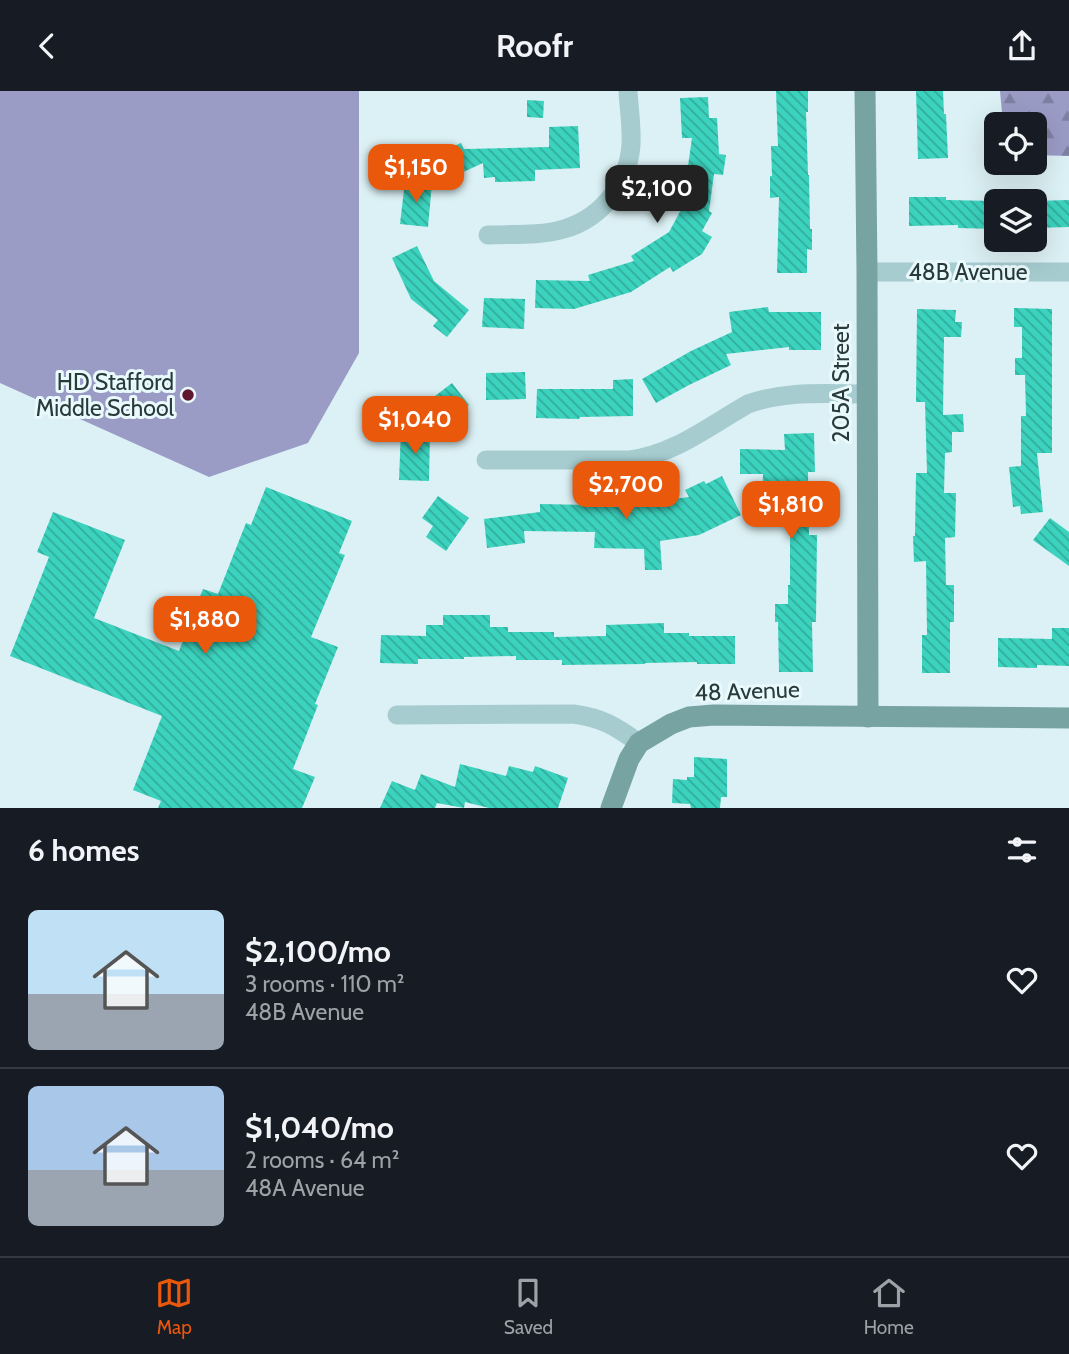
<!DOCTYPE html>
<meta charset="utf-8">
<style>
body{margin:0;font-family:Cabin,sans-serif;background:#20242c;color:#f1f3f6;height:100vh;display:flex;flex-direction:column;font-size:26px;white-space:nowrap}
*{box-sizing:border-box;margin:0}
p{font-size:23px;color:#9ea1a6}
.icon{flex:none;width:38px;height:38px;fill:none;stroke:currentColor;stroke-width:2;stroke-linecap:round;stroke-linejoin:round}
.map{position:relative;height:717px;overflow:hidden}
.details{display:flex;flex-direction:column;background:#171b24;flex:1}
.details>*{flex:none}
.buttons{position:absolute;left:984px;top:21px;display:grid;gap:14px}
.buttons a{display:grid;place-items:center;width:63px;height:63px;border-radius:10px;background:#171b24;box-shadow:0 7px 28px #0002;font-size:35px}
.price{position:absolute;translate:-50% -60px;padding:0 16px;border-radius:14px;background:#ea580c;color:#fff;font-size:23px;line-height:46px;filter:drop-shadow(0 2px 4px #0008)}
.price::after{content:'';position:absolute;left:50%;top:42px;width:21px;height:16px;margin-left:-10px;background:inherit;clip-path:polygon(0 0,100% 0,50% 100%)}
.price.on{background:#222;color:#fff}
ul{padding:0;list-style:none}
li{display:flex;align-items:center;gap:21px;height:175px;padding:0 28px}
li+li{border-top:2px solid #363941}
li span{display:grid;place-items:center;flex:none;width:196px;height:140px;border-radius:10px;color:#555}
li>.icon{margin-inline-start:auto}
span .icon{width:84px;height:84px;fill:#fffc;stroke-width:1}
li b{font-size:30px}
h2{display:flex;justify-content:space-between;align-items:center;height:84px;padding:0 28px;font-size:30px}
header{display:flex;justify-content:space-between;align-items:center;height:91px;padding:0 28px;background:#171b24;font-size:32px;font-weight:800}
.menu{display:flex;justify-content:space-around;align-items:center;height:98px;border-top:2px solid #363941;background:#171b24;font-size:19px;color:#9ea1a6}
.menu a{display:grid;justify-items:center;gap:4px}
.menu .on{color:#ea580c}
.map>svg:first-child{display:block}
</style>
<header><svg class="icon" aria-label="back" viewBox="0 0 24 24"><path d="M15 5l-7 7 7 7"/></svg>Roofr<svg class="icon" aria-label="share" viewBox="0 0 24 24"><path d="M12 15V3M7 8l5-5 5 5M5 13v7h14v-7"/></svg></header>
<div class="map">
<svg width="1069" height="717" viewBox="0 0 1069 717">
<defs>
<pattern id="forest-firs" width="22" height="20" patternUnits="userSpaceOnUse" patternTransform="scale(1.75)"><rect width="22" height="20" fill="#9a9cc6"/><path d="M5 1l3.5 6h-7zM16 11l3.5 6h-7z" fill="#7e80a2"/></pattern>
<pattern id="building-back-hatch" width="6" height="6" patternUnits="userSpaceOnUse" patternTransform="scale(1.75)"><rect width="6" height="6" fill="#3bd3be"/><path d="M-1 5l2 2M0 0l6 6M5-1l2 2" fill="none" stroke="#32ac9b"/></pattern>
</defs>
<rect width="100%" height="100%" fill="#dcf1f5"/>
<path fill="#9a9cc6" d="M0,0H359V262L308,352L209,386L0,292Z"/>
<path fill="url(#forest-firs)" d="M1000,0H1069V65L1034,64V33H1003Z"/>
<g fill="url(#building-back-hatch)">
<path d="M776,0H808V21H806L808,84H809L810,138H812V159L807,158V182H777L779,106L770,107V85H772L771,55H778Z"/>
<path d="M916,0H943L944,23H946L948,67L918,68Z"/>
<path d="M708,6L709,27H717L719,63L726,64L723,84L714,83L709,120L712,122L702,140L712,146L702,163L673,181L670,176L631,201L574,218L535,217L536,189L590,190L588,184L634,170L631,165L669,141L682,117L692,47H682L680,7Z"/>
<path d="M527,9L544,10L543,27L527,26Z"/>
<path d="M578,35L580,77L535,79V90L495,91V86L484,87L483,72L437,93L426,67L461,52L464,58L549,56V36Z"/>
<path d="M405,90L432,92L428,136L400,133Z"/>
<path d="M909,106H946V109L996,110V138L958,137V134L909,135Z"/>
<path d="M1069,109V136L1034,137V110Z"/>
<path d="M417,155L434,190L469,219L447,246L433,235L438,229L411,208L392,167Z"/>
<path d="M484,207L525,208L524,238L482,236Z"/>
<path d="M768,216L769,221H821V259H789V256L726,263L731,274L689,294L656,312L642,288L691,260L732,241L729,221Z"/>
<path d="M1014,217L1052,218V362H1037L1043,421L1021,423L1020,415L1013,416L1009,376L1021,375V325H1026L1025,284H1015V267H1022V236H1014Z"/>
<path d="M917,218L956,219L955,231H962L961,246H944L943,324L963,323L964,341H952V361L945,362L944,402H956L955,446L945,447L946,494H954V531H950V582H922V544H927L926,470L914,471L913,445H915L916,382H927L925,311H916Z"/>
<path d="M525,281L526,308L486,309V282Z"/>
<path d="M633,288V325L580,326L579,328L536,327L537,298H613V289Z"/>
<path d="M452,292L469,314L439,336L422,315Z"/>
<path d="M401,339L430,340L429,390L399,389Z"/>
<path d="M814,342L815,381H808L809,444H817L816,531H812L813,581H779L778,531H775V513H788V494H790V427H761L763,383H740V358L785,359L784,343Z"/>
<path d="M722,385L741,424L699,444L660,450L662,479H645L644,458L594,457L595,441L524,440L525,452L487,457L484,428L540,421V413L643,415V412L689,406L685,399L704,390L706,393Z"/>
<path d="M266,396L352,430L339,462L345,464L311,546L338,556L315,613L318,614L293,678L315,686L302,717H158L161,710L133,699L162,625L10,565L49,466L37,461L53,421L125,449L94,527L179,560L203,498L218,503L246,432L251,434Z"/>
<path d="M438,405L469,427L446,460L426,446L433,435L422,427Z"/>
<path d="M1050,427L1069,441V475L1033,449Z"/>
<path d="M443,524H490V536H508V541H554V546L606,545V534L664,532V542H689V545H735V573H697V571L645,572V573L562,574V569H516V565L464,566V568H418V573L380,572L381,544L426,545V534H443Z"/>
<path d="M1052,537H1069V575L1037,574V577L998,576V547L1052,548Z"/>
<path d="M694,666L727,668V706H721L720,717H691L690,713L672,712L673,688L687,689V686H694Z"/>
<path d="M460,673L506,685L509,675L533,681L535,675L568,687L558,717H489L465,711L464,717L437,712L435,717H380L392,690L415,699L421,683L455,696Z"/>
</g>
<g fill="none" stroke-linecap="round" stroke-linejoin="round">
<g stroke="#a6cccf" stroke-width="19">
<path d="M488,144C513,143 540,145 564,138C602,127 628,93 631,54C632,37 629,18 628,0"/>
<path d="M867,181H1069"/>
<path d="M486,369H630C675,363 709,335 748,313C788,299 825,303 867,303"/>
<path d="M397,624L573,623C603,627 615,635 639,652"/>
</g>
<g stroke="#77a3a2" stroke-width="21">
<path d="M865,0L867,181L868,626"/>
<path d="M611,717L629,668L639,652L671,633L689,626L714,624L1069,627"/>
</g>
</g>
<circle fill="#61182f" stroke="#e9f9fc" stroke-width="2.5" cx="188" cy="304" r="7"/>
<g text-anchor="middle" dominant-baseline="central" stroke-width="6" stroke-linejoin="round" paint-order="stroke">
<g font-size="23" fill="#283a39" stroke="#e9f9fc">
<text x="968" y="181">48B Avenue</text>
<text transform="translate(841 292) rotate(-90)">205A Street</text>
<text transform="translate(747 600) rotate(-2)">48 Avenue</text>
</g>
<g font-size="23" fill="#283a39" stroke="#e9f9fc" text-anchor="end">
<text x="174" y="291">HD Stafford<tspan x="174" dy="26">Middle School</tspan></text>
</g>
</g>
</svg>
<div class="buttons">
<a><svg class="icon" aria-label="locate" viewBox="0 0 24 24"><circle cx="12" cy="12" r="6"/><path d="M12 2v4M12 18v4M2 12h4M18 12h4"/></svg></a>
<a><svg class="icon" aria-label="layers" viewBox="0 0 24 24"><path d="M12 4l9 5-9 5-9-5zM3 14l9 5 9-5"/></svg></a>
</div>
<b class="price" style="left:416px;top:113px">$1,150</b>
<b class="price on" style="left:657px;top:134px">$2,100</b>
<b class="price" style="left:415px;top:365px">$1,040</b>
<b class="price" style="left:626px;top:430px">$2,700</b>
<b class="price" style="left:791px;top:450px">$1,810</b>
<b class="price" style="left:205px;top:565px">$1,880</b>
</div>
<section class="details">
<h2>6 homes<svg class="icon" aria-label="filters" viewBox="0 0 24 24"><path d="M4 7h16M4 17h16"/><circle cx="9" cy="7" r="2"/><circle cx="15" cy="17" r="2"/></svg></h2>
<ul>
<li><span style="background:linear-gradient(#bfe0f5 60%,#9aa5b1 0)"><svg class="icon" aria-label="home" viewBox="0 0 24 24"><path d="M3 11l9-7 9 7M6 9v11h12V9"/></svg></span><div><b>$2,100/mo</b><p>3 rooms · 110 m²</p><p>48B Avenue</p></div><svg class="icon" aria-label="heart" viewBox="0 0 24 24"><path d="M12 20l-8-8c-3-5 5-10 8-4 3-6 11-1 8 4z"/></svg></li>
<li><span style="background:linear-gradient(#a9c7e8 60%,#9aa5b1 0)"><svg class="icon" aria-label="home" viewBox="0 0 24 24"><path d="M3 11l9-7 9 7M6 9v11h12V9"/></svg></span><div><b>$1,040/mo</b><p>2 rooms · 64 m²</p><p>48A Avenue</p></div><svg class="icon" aria-label="heart" viewBox="0 0 24 24"><path d="M12 20l-8-8c-3-5 5-10 8-4 3-6 11-1 8 4z"/></svg></li>
</ul>
</section>
<nav class="menu">
<a class="on"><svg class="icon" aria-label="map" viewBox="0 0 24 24"><path d="M3 6l6-2 6 2 6-2v14l-6 2-6-2-6 2zM9 4v14M15 6v14"/></svg>Map</a>
<a><svg class="icon" aria-label="saved" viewBox="0 0 24 24"><path d="M7 4h10v16l-5-4-5 4z"/></svg>Saved</a>
<a><svg class="icon" aria-label="home" viewBox="0 0 24 24"><path d="M3 11l9-7 9 7M6 9v11h12V9"/></svg>Home</a>
</nav>
